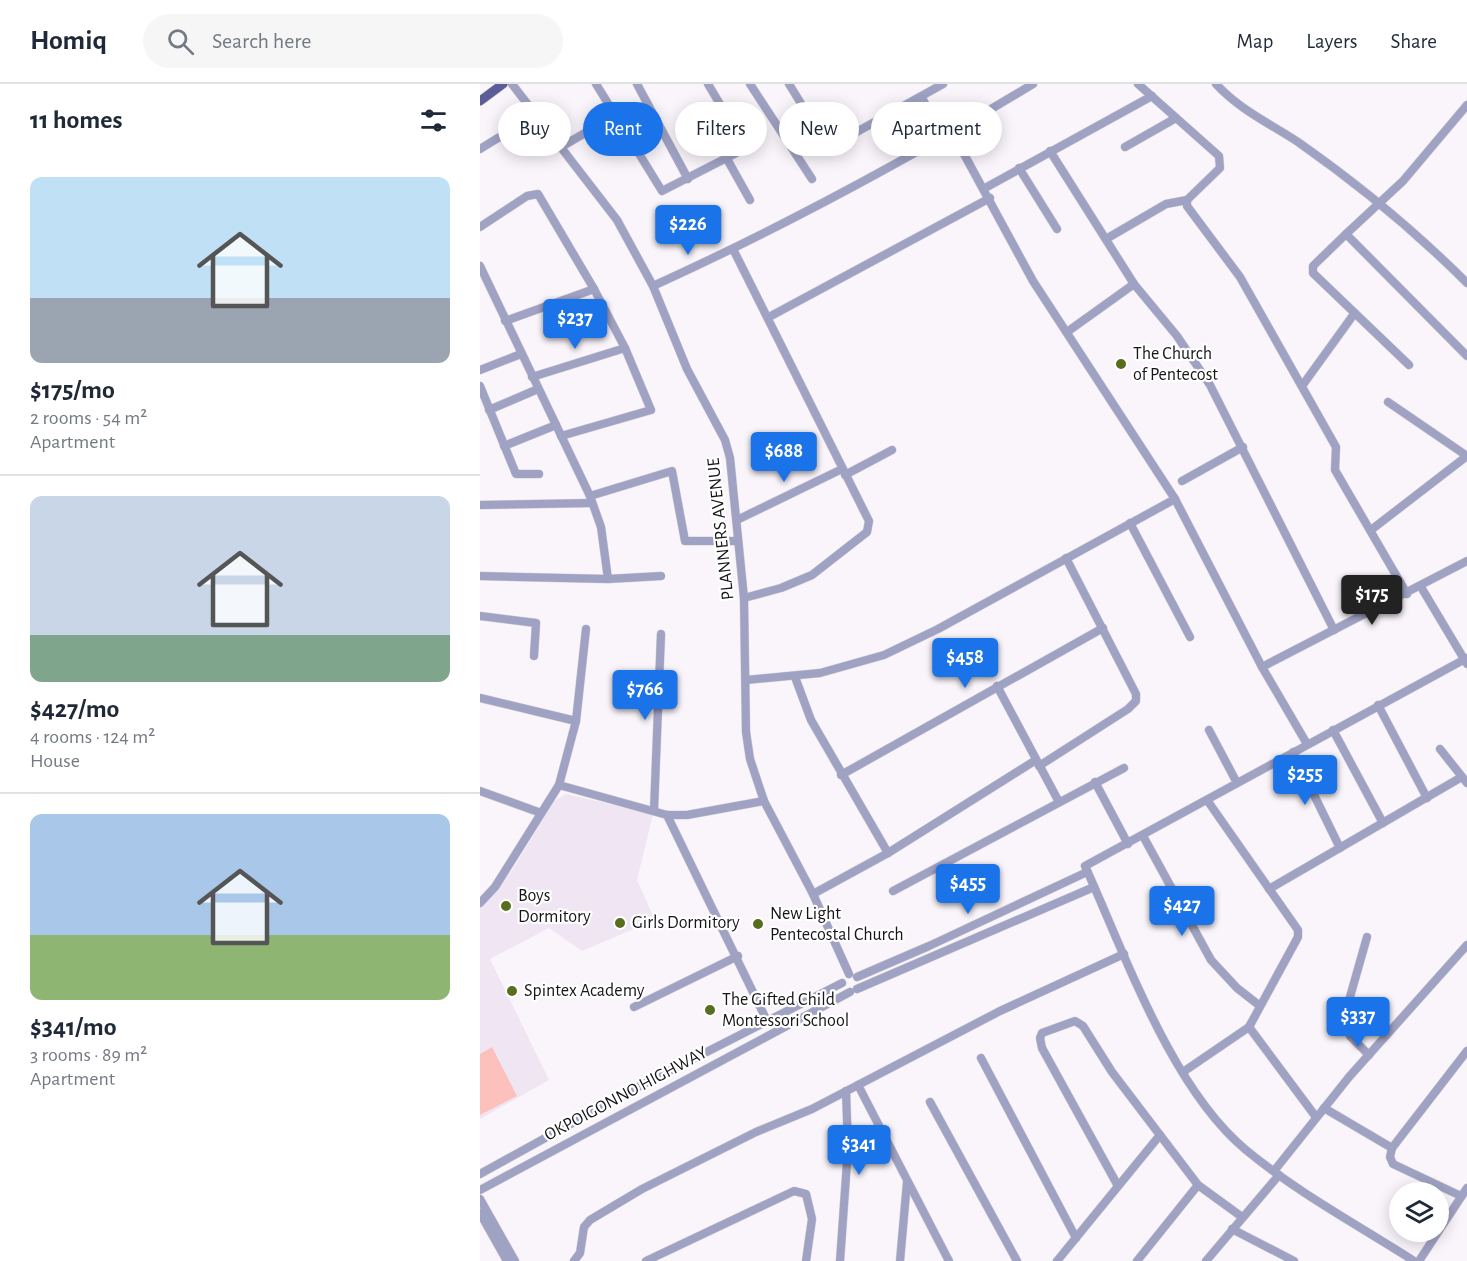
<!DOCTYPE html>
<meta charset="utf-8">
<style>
body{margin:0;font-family:"Alegreya Sans",sans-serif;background:#f6f6f7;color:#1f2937;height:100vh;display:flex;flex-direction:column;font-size:22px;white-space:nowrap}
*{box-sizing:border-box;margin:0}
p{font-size:20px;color:#747a83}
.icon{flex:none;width:33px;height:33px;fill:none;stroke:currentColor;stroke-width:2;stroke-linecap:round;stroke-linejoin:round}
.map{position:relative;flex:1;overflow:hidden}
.panel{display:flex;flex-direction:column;background:#fff;width:480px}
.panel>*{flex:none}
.top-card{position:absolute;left:18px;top:18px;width:570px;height:54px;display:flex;gap:12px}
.tools{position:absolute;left:909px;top:1098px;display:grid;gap:12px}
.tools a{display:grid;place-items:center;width:60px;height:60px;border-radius:50%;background:#fff;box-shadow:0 3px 15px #0003;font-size:30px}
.price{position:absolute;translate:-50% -51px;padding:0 14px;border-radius:6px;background:#1a73e8;color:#fff;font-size:20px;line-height:39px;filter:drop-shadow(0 2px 3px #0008)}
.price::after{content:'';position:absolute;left:50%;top:36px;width:18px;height:14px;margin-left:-9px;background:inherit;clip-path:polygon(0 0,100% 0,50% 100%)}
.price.selected{background:#222;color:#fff}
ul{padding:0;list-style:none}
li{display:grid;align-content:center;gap:12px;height:318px;padding:0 30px}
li+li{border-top:2px solid #e0e1e3}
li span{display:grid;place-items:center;height:186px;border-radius:12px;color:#555}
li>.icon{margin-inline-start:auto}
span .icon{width:108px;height:108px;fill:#fffc;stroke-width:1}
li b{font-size:26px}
h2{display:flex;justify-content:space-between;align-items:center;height:72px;padding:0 30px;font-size:26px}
.chip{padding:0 21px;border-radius:27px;background:#fff;box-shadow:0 3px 15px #0003;font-size:21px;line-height:54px}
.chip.selected{background:#1a73e8;color:#fff}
header{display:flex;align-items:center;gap:36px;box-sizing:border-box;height:84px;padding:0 30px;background:#fff;border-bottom:2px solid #e0e1e3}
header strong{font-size:28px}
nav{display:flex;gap:33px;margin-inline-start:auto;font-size:21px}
.search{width:420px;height:54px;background:#f6f6f7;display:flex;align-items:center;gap:15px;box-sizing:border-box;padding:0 21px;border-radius:33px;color:#747a83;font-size:22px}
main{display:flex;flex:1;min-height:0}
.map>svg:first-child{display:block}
</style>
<header>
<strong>Homiq</strong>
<div class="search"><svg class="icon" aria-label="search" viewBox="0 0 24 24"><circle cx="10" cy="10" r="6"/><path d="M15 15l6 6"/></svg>Search here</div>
<nav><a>Map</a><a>Layers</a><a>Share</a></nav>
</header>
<main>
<section class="panel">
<h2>11 homes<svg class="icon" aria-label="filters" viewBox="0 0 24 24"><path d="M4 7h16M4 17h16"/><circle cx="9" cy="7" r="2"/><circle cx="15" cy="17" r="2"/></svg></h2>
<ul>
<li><span style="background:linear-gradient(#bfe0f5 65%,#9aa5b1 0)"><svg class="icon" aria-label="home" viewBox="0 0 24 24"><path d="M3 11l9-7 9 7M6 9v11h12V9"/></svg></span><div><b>$175/mo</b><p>2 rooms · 54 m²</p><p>Apartment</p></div></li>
<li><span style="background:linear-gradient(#c9d6e8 75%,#7fa58c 0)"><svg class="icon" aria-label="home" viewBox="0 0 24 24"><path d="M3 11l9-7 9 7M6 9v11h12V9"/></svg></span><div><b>$427/mo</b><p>4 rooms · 124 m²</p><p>House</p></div></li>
<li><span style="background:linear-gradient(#a9c7e8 65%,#8fb573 0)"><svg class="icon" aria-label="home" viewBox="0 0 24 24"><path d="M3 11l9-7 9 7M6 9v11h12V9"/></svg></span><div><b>$341/mo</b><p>3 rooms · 89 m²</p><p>Apartment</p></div></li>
</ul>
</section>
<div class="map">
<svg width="987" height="1177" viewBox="0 0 987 1177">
<rect width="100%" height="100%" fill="#f9f5fb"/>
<path fill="#efe5f3" d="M86,710L173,730L157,796L175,836L102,867L69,844L10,875L69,996L0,1035V824L33,785L74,717Z"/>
<path fill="#fcc1bc" d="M12,963L37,1012L0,1031V970Z"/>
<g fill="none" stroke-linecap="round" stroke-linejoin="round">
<defs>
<g id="minor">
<path d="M32,0L137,136L173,202L207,285L245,356L250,374L264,514L266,648L270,675L284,717L333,810L369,890"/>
<path d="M116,0L182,107L266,64L228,0"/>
<path d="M157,0L208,95"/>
<path d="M270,0L332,95"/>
<path d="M309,0L344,57L355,60L463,0"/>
<path d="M658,0L739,72L740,84L707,116V122L760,193L856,363L855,386L927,510"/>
<path d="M736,0C760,26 789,39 818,58C878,100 935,147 987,199"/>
<path d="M442,14L463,53"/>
<path d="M987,21L923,97L866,150L987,272"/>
<path d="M472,48L553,197L695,415L782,583L827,660"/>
<path d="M81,63L134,32"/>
<path d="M645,63L696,34"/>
<path d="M0,65L44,38"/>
<path d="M570,67L654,200L697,252L730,301L854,546"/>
<path d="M247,75L270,116"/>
<path d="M539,84L577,145"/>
<path d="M505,104L672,12"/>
<path d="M0,143L47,112L58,110L114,205L145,264L171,326L81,352"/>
<path d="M866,150L833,182V189L929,281"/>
<path d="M626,155L686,120L707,116"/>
<path d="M253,165L389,437L387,448L332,491L301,504L264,514"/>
<path d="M0,182L110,412L121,443L128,495"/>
<path d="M173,202C305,142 429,75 553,0"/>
<path d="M289,233L510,114"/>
<path d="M25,237L114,205"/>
<path d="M587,248L654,200"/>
<path d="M0,286L41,270"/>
<path d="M52,293L145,264"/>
<path d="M0,302L36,390H59"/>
<path d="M822,302L874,230"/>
<path d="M908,318L987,372"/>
<path d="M9,326L58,305"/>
<path d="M24,362L76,341"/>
<path d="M365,391L412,366"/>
<path d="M702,397L763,363"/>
<path d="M110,412L192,387L205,457H258"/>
<path d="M0,421L112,419"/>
<path d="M257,436L362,385"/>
<path d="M650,439L710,553"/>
<path d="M891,446L987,372"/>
<path d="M0,492L128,495L181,492"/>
<path d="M941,503L987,580"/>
<path d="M0,532L56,539L54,572"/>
<path d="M782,583L987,477"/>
<path d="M315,593L331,636L408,769"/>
<path d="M266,596L340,589L404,571L458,545L695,415"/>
<path d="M517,602L579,718"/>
<path d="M0,614L96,637"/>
<path d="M898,621L947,714"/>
<path d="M729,646L757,699"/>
<path d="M853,646L903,739"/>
<path d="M960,665L987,699"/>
<path d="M813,668L860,764"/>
<path d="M559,682L648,625L656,617V610L586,474"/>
<path d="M361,691L623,544"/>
<path d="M615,698L648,760"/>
<path d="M79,701L187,731H207L284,717"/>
<path d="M0,707L61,729"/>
<path d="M727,716L818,846V853L769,943L836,1033"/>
<path d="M174,726L181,550"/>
<path d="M187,731L287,937"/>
<path d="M663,752L731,876L757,904L780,922"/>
<path d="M789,805L980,694"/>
<path d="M413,807L644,684"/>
<path d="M333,810L408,769L556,676"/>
<path d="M0,819L15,803L79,701L96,637L106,545"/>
<path d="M887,853L864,934L870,952L889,971"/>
<path d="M377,893L449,862L607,788"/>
<path d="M377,905L614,803"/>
<path d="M154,923L258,872"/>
<path d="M501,974L596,1154"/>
<path d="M703,988L769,943"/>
<path d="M378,1001L469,1177"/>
<path d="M450,1018L537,1177"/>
<path d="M844,1024L912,1064L987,967"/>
<path d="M912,1064L910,1073L913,1080L981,1112"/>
<path d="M794,1087L869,993L987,861"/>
<path d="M0,1090L152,1006L362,899"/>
<path d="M638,1102L562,964L560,954L562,949L595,937L603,942L632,988L718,1101L762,1133"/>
<path d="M0,1106L370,908"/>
<path d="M0,1115L35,1177"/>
<path d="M0,1129L27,1177"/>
<path d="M752,1145L814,1177"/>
<path d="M94,1177L100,1169L104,1143L110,1136L162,1105L276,1048L332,1025L520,927L644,870"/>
<path d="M166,1177L314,1107L326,1110L332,1135L326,1177"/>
<path d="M360,1177L368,1064L366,1007"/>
<path d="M420,1177L427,1098"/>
<path d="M577,1177L680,1051"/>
<path d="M657,1177L718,1101"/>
<path d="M726,1177L799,1091"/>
<path d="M934,1177C878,1141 818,1109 766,1066C691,1004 645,870 605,782L987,574"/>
<path d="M939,1177L987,1104"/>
</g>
<path id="major" d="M0,17L23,0"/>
</defs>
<use href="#minor" stroke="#d5d1d7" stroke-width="9"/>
<use href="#major" stroke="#d5d1d7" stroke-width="10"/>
<use href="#minor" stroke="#a0a2c4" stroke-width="8"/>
<use href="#major" stroke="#5c5c97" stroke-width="9"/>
</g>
<g fill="#576e1f" stroke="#fff" stroke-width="2">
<circle cx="641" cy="280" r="6"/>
<circle cx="26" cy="822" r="6"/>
<circle cx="140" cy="839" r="6"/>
<circle cx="278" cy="840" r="6"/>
<circle cx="32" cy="907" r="6"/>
<circle cx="230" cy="926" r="6"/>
</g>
<g text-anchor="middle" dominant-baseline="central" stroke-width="4.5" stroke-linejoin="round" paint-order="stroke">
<g font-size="18" fill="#171517" stroke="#fff" text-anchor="start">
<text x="653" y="270">The Church<tspan x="653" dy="21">of Pentecost</tspan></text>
<text x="38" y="812">Boys<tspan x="38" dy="21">Dormitory</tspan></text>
<text x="290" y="830">New Light<tspan x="290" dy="21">Pentecostal Church</tspan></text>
<text x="152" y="839">Girls Dormitory</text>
<text x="44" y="907">Spintex Academy</text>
<text x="242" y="916">The Gifted Child<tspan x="242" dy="21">Montessori School</tspan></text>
</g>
<g font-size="18" fill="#171517" stroke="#fff">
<text transform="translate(241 445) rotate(-96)">PLANNERS AVENUE</text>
<text transform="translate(146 1010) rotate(-28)">OKPOIGONNO HIGHWAY</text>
</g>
</g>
</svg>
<div class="tools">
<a><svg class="icon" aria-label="layers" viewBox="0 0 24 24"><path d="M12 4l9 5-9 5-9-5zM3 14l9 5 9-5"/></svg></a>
</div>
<b class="price" style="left:208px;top:172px">$226</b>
<b class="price" style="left:95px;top:266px">$237</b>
<b class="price" style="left:304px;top:399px">$688</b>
<b class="price selected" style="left:892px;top:542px">$175</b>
<b class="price" style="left:485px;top:605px">$458</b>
<b class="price" style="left:165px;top:637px">$766</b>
<b class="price" style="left:825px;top:722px">$255</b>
<b class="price" style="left:488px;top:831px">$455</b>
<b class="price" style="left:702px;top:853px">$427</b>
<b class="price" style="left:878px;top:964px">$337</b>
<b class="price" style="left:379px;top:1092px">$341</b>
<div class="top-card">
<a class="chip">Buy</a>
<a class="chip selected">Rent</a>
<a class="chip">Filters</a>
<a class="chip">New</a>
<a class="chip">Apartment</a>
</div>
</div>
</main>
